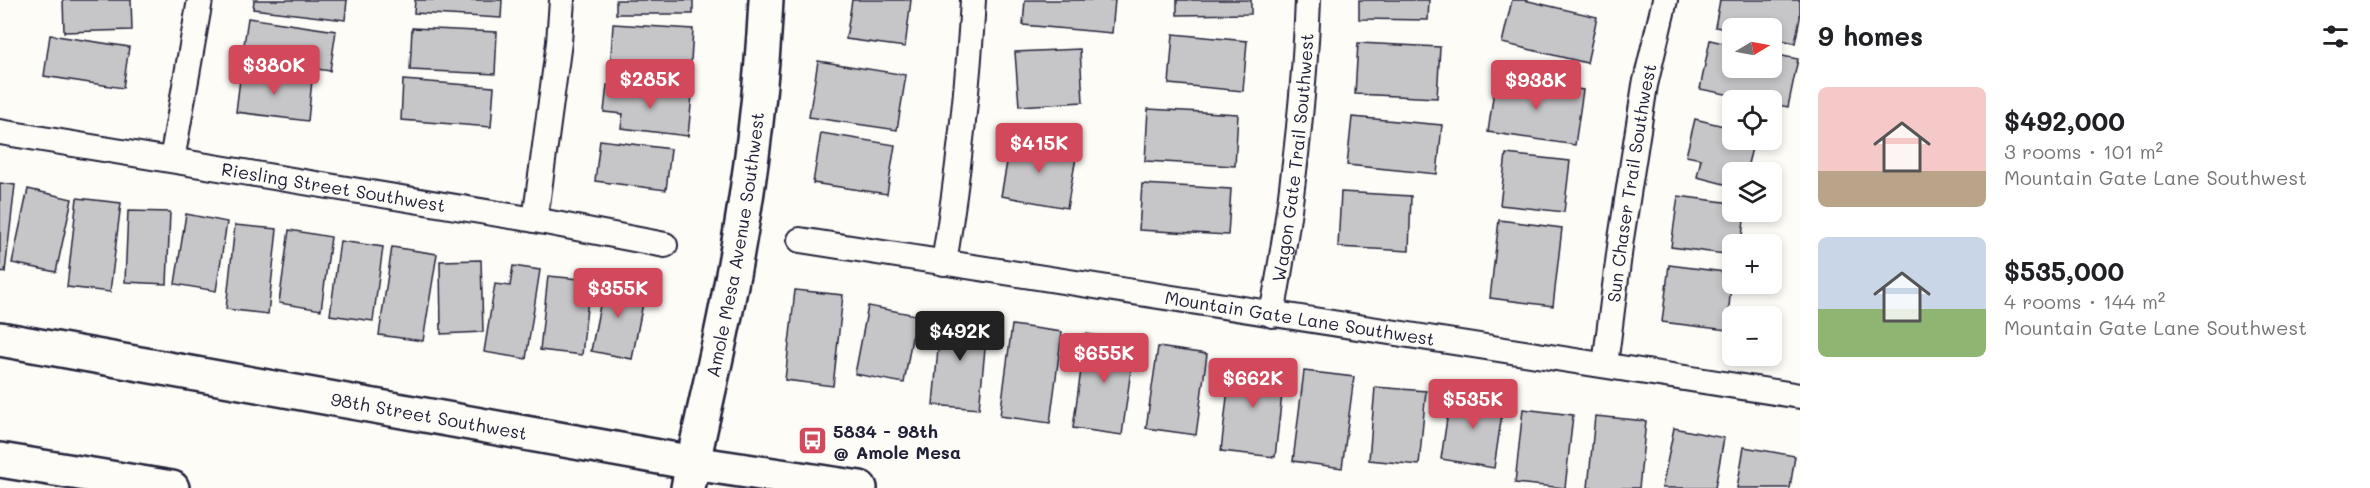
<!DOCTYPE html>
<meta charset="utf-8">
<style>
body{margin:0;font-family:Mali,sans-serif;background:#f6f6f6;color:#202124;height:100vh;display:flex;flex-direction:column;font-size:22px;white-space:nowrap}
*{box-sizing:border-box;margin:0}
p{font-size:20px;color:#757577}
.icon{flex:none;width:33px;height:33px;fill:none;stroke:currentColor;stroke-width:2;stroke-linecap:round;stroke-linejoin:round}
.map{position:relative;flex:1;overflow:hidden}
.details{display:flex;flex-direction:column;background:#fff;width:570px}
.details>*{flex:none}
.needle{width:39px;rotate:80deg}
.tools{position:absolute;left:1722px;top:18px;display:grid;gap:12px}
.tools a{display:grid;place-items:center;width:60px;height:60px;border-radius:9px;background:#fff;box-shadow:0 3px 9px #0003;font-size:30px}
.price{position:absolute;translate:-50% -51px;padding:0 14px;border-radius:6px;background:#d1495b;color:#fff;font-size:20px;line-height:39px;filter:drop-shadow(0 2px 3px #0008)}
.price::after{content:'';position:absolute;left:50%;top:36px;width:18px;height:14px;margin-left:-9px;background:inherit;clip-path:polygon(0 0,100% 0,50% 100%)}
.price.on{background:#222;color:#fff}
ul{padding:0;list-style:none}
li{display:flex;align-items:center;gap:18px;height:150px;padding:0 18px}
li span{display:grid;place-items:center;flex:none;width:168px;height:120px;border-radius:9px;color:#555}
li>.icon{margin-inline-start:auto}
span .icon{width:72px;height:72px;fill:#fffc;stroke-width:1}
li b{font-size:26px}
h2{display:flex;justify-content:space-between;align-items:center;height:72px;padding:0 18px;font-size:26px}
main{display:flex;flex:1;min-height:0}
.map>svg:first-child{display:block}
</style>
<main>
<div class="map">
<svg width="1800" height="488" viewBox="0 0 1800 488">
<rect width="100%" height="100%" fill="#fdfcf7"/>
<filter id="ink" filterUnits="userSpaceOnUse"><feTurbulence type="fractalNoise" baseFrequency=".0167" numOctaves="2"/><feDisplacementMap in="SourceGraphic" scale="12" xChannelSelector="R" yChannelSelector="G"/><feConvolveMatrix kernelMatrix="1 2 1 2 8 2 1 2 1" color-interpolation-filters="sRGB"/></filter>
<g filter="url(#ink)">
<g fill="#c6c6c8" stroke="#22223b" stroke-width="1.5">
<path d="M63,0H131L132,30L64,32Z"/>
<path d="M254,0H347L345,20L253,9Z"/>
<path d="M415,0H502L501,18L414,13Z"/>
<rect x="616" y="0" width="77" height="14"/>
<path d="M852,0H911L905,47L846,39Z"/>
<path d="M1025,0H1115L1112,33L1023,25Z"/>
<path d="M1177,0H1251V14L1177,15Z"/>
<path d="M1359,0H1429L1428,20L1359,19Z"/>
<path d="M1512,0H1524L1597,17L1587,63L1502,43Z"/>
<path d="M1720,0H1800V18L1795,43L1772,38V28H1732V30L1715,27Z"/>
<path d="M248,18L336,31L330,71L242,58Z"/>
<path d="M613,24L693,29L690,77L610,72Z"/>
<path d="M412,28L497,32L495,74L410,70Z"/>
<path d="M1173,34L1247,41L1243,91L1169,84Z"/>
<path d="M50,35L129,47L123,88L44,76Z"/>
<path d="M1710,40L1732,45V68H1772V54L1798,59L1788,107L1772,104V100H1756L1700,89Z"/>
<path d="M1358,43L1440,47L1437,98L1355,94Z"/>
<path d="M1080,49L1083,102L1019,106L1015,52Z"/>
<path d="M818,61L906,75L897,130L809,117Z"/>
<path d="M241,71L312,80L308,121L236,112Z"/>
<path d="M1496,77L1583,90L1575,145L1488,132Z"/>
<path d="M403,80L494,87L491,127L401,120Z"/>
<path d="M607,85L692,95L688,136L621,128L623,114L604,112Z"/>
<path d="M1148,109L1238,114L1235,166L1145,161Z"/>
<path d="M1352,117L1442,125L1437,174L1347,165Z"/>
<path d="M1695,119L1732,128V140H1754L1746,172H1732V186L1697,177L1701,159L1686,156Z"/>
<path d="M821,133L895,145L887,194L813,183Z"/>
<path d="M600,140L671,149L666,190L595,181Z"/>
<path d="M1011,140L1077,152L1067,208L1001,196Z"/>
<path d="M1506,154L1570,161L1564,212L1500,205Z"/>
<path d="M0,183L15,185L5,272L0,271Z"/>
<path d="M1142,184L1231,189L1228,235L1139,230Z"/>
<path d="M28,189L72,199L56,272L12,263Z"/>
<path d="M1341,192L1411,196L1409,251L1338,247Z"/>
<path d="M1678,196L1732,203V212H1745L1741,244H1732V255L1671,247Z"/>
<path d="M77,198L121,203L110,292L67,287Z"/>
<path d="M128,211L170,212L167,284L125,282Z"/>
<path d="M186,214L227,222L216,291L175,284Z"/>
<path d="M1499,220L1562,228L1553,306L1490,298Z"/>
<path d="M235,225L277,229L268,314L226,309Z"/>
<path d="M289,230L331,237L321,310L279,303Z"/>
<path d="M340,241L383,247L373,321L330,315Z"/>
<path d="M392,247L437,254L423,341L379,335Z"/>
<path d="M481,260L483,332L441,334L440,261Z"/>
<path d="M1669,265L1732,273L1727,330L1662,322Z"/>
<path d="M513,266L540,270L526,359L484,352L495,284L510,286Z"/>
<path d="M548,276L590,280L582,355L540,350Z"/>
<path d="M605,280L646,288L632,359L591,351Z"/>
<path d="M795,290L843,295L833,386L785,380Z"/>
<path d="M868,306L916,315L904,383L855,374Z"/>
<path d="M941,314L988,319L979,409L933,405Z"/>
<path d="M1012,325L1062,332L1050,423L1000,416Z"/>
<path d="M1086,334L1135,341L1122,435L1073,428Z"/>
<path d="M1158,347L1207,354L1196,435L1146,428Z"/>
<path d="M1231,361L1285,367L1275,457L1221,451Z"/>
<path d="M1304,371L1354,377L1342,468L1293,461Z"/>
<path d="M1375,387L1426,391L1419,465L1369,460Z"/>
<path d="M1451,392L1504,400L1494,468L1441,459Z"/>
<path d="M1523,409L1573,415L1565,488L1515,483Z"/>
<path d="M1595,416L1646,421L1639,488H1588Z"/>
<path d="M1674,428L1724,438L1715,488H1662Z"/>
<path d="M1744,447L1795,456L1790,488H1737Z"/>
</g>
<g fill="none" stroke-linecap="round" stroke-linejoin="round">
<defs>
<g id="street">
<path id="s1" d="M0,132L535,220L665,245"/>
<path d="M172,160L200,0"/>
<path d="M535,220L559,42L562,0"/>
<path id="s2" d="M800,240L1800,396"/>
<path d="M944,263C958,176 968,89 973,0"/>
<path id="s3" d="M1272,315C1291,211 1304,106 1308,0"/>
<path id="s4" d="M1605,365L1621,239L1645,85L1665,0"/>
</g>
<g id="secondary">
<path id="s5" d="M0,339L693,463L860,488"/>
<path d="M0,460L172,488"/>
<path id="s6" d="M688,488C700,425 716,363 728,300C748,201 761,101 766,0"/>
</g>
</defs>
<use href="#street" stroke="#22223b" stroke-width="28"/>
<use href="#secondary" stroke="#22223b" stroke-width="38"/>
<use href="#street" stroke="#fdfcf7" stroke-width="24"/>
<use href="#secondary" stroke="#fdfcf7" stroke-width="33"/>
</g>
</g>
<defs>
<symbol id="bus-square" viewBox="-11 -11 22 22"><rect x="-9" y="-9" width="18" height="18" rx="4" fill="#d1495b" stroke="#fdfcf7"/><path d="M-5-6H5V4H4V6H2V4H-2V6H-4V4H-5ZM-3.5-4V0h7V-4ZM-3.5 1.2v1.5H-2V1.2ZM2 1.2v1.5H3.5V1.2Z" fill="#fff"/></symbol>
</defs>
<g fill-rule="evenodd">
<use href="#bus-square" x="796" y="424" width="33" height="33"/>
</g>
<g text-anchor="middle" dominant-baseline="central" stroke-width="5" stroke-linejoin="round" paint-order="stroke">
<g font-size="18" fill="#22223b" stroke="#fdfcf7">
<text stroke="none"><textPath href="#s3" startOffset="159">Wagon Gate Trail Southwest</textPath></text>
<text stroke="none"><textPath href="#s4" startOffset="184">Sun Chaser Trail Southwest</textPath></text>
<text stroke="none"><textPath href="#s1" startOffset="338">Riesling Street Southwest</textPath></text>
<text stroke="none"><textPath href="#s6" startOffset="248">Amole Mesa Avenue Southwest</textPath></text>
<text stroke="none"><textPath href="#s2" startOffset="506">Mountain Gate Lane Southwest</textPath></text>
<text stroke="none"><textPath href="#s5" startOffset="436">98th Street Southwest</textPath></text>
</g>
<g font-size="18" font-weight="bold" fill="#22223b" stroke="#fdfcf7" text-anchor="start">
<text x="833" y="431">5834 - 98th<tspan x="833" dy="21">@ Amole Mesa</tspan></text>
</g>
</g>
</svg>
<div class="tools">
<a><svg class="needle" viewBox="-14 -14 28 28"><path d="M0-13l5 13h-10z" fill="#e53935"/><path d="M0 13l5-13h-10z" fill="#757577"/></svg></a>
<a><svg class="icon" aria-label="locate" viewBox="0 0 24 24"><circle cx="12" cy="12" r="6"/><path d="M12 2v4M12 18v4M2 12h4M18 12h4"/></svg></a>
<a><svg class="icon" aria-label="layers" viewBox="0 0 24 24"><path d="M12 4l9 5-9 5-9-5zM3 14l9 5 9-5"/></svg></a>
<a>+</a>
<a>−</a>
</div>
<b class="price" style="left:274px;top:96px">$380K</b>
<b class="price" style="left:650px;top:110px">$285K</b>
<b class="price" style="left:1536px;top:111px">$938K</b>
<b class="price" style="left:1039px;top:174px">$415K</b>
<b class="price" style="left:618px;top:319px">$355K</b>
<b class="price on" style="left:960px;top:362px">$492K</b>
<b class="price" style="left:1104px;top:384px">$655K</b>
<b class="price" style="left:1253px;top:409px">$662K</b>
<b class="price" style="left:1473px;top:430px">$535K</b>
</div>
<section class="details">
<h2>9 homes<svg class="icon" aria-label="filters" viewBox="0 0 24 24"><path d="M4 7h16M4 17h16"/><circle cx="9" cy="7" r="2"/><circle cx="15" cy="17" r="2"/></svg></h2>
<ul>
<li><span style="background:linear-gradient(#f6c9c9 70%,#b9a48a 0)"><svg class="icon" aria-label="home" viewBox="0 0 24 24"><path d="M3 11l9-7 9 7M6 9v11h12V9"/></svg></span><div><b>$492,000</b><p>3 rooms · 101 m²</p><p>Mountain Gate Lane Southwest</p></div></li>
<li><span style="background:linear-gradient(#c9d6e8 60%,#8fb573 0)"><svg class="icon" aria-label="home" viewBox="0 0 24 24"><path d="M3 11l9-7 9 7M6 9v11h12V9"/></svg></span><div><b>$535,000</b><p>4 rooms · 144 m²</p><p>Mountain Gate Lane Southwest</p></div></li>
</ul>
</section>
</main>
